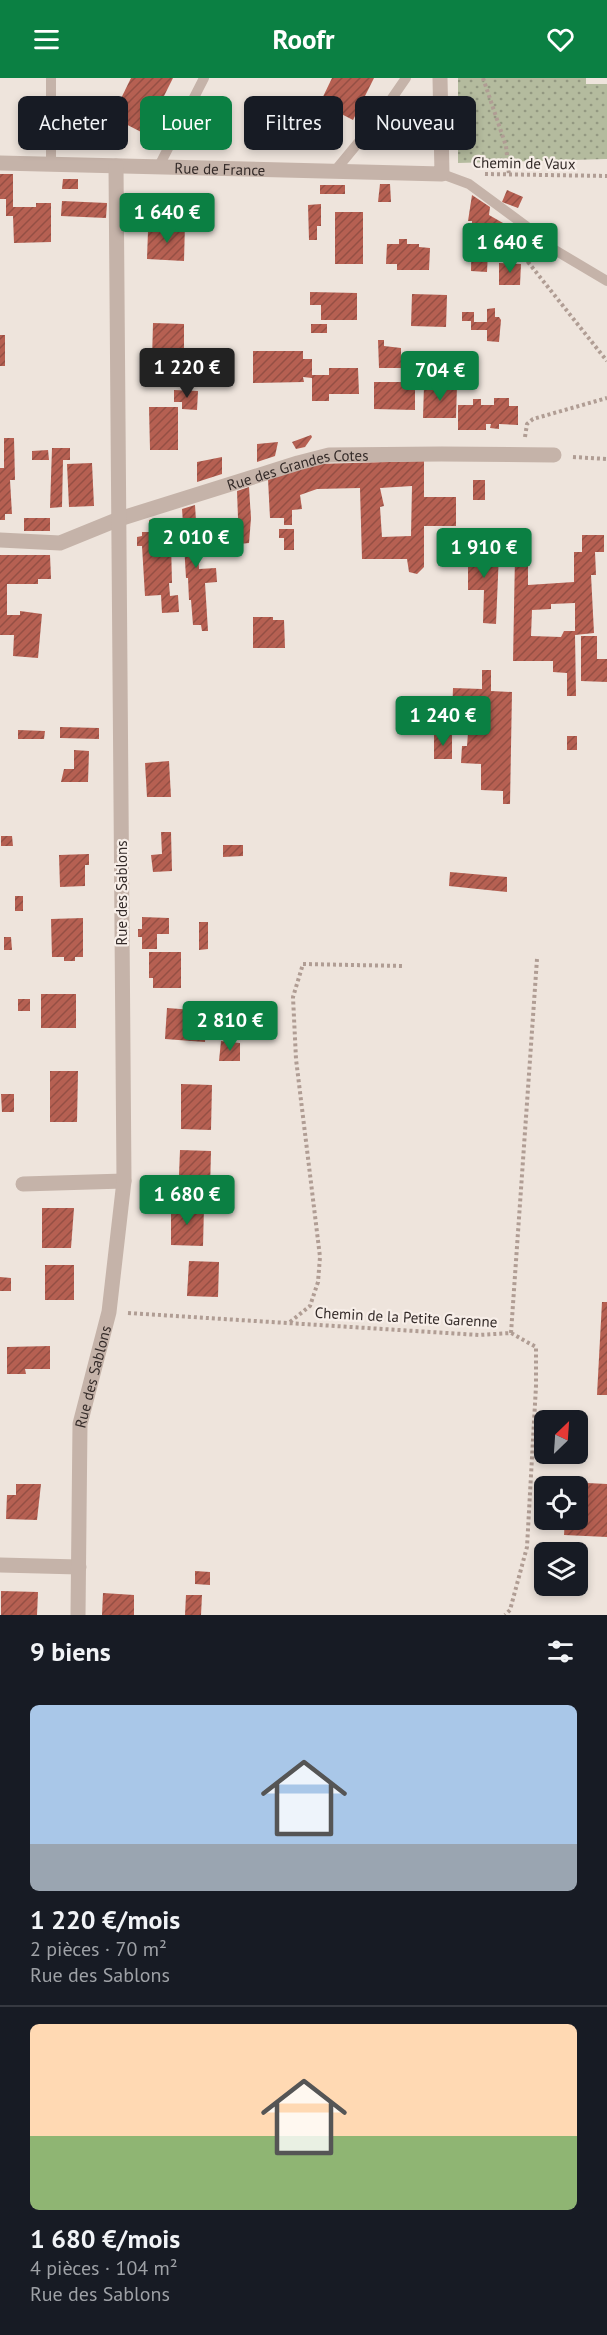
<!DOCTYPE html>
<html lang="fr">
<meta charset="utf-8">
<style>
body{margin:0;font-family:"PT Sans",sans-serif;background:#20242c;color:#f1f3f6;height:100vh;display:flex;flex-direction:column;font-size:22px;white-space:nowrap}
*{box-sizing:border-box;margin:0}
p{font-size:20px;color:#9ea1a6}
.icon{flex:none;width:33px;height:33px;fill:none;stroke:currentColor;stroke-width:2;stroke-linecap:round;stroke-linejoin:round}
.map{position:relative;height:1537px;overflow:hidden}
.panel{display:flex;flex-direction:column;background:#171b24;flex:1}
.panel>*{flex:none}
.top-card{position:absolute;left:18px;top:18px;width:572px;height:54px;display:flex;gap:12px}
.needle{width:39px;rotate:25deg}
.buttons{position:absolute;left:534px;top:1332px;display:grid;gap:12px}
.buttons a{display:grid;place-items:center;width:54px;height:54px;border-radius:9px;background:#171b24;box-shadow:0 3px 9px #0003;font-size:30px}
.price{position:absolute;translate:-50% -51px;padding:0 14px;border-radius:6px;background:#0b8043;color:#fff;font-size:20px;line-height:39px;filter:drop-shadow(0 2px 3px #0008)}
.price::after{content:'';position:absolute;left:50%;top:36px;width:18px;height:14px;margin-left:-9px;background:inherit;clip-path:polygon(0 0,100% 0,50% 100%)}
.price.current{background:#222;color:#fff}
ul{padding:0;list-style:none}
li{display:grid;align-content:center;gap:12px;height:318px;padding:0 30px}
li+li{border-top:2px solid #363941}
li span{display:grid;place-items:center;height:186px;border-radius:9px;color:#555}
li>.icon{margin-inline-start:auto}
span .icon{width:108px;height:108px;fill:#fffc;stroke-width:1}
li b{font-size:26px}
h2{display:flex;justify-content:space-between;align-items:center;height:72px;padding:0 30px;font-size:26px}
.pill{padding:0 21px;border-radius:9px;background:#171b24;box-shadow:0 3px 9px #0003;font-size:21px;line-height:54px}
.pill.current{background:#0b8043;color:#fff}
header{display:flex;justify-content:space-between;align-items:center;height:78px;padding:0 30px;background:#0b8043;color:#fff;font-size:27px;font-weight:800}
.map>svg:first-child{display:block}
</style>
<header><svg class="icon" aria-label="menu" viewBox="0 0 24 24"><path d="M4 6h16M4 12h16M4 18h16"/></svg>Roofr<svg class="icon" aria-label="heart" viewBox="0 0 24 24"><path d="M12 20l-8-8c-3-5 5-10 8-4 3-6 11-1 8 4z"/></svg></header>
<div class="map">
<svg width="607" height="1537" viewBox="0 0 607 1537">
<defs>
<pattern id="grass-dots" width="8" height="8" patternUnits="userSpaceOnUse" patternTransform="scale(1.5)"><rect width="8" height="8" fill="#b4bb9e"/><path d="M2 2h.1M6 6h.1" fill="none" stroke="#939881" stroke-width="1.8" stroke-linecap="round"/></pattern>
<pattern id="building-hatch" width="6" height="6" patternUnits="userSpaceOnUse" patternTransform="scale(1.5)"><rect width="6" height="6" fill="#b66052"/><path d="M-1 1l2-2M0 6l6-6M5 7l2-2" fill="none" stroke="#954f44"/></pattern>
</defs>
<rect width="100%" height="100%" fill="#eee4dc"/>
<path fill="url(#grass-dots)" d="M458,0H586V6H607V81L458,85Z"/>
<g fill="url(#building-hatch)" fill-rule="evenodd">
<path d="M131,0H173L145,56L112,39Z"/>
<path d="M332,0H374L353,42L320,25Z"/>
<path d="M398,54H412L413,67H398Z"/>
<path d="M0,96H13V129H36V125H51V164L14,165L13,138H6V121H0Z"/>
<path d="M63,101H78V111H62Z"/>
<path d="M380,106H390L391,124H378Z"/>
<rect x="320" y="107" width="25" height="9"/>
<path d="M507,112L523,119L518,130L502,124Z"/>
<path d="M472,117L490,129L489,137L503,145L513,147L511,151V173L488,174L487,194L471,193L472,143H468Z"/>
<path d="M62,123L107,125L106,140L61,138Z"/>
<path d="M321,126V148H317V162H309L308,127Z"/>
<rect x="335" y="134" width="28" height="52"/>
<path d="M170,145H185L184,183L147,181L148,153H170Z"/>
<path d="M399,161H407V166H419V169L430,170L429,192H397V186H386L387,166H399Z"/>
<path d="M499,185L521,186L520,207H499Z"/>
<path d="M310,214L357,215V242H321V227H310Z"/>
<path d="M412,216L447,217L446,249L411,248Z"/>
<path d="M495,230V239H499L501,242L499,264L487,263V252H471V243H462V234H474V244H487V231Z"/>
<path d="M153,245L184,246V283L152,282Z"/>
<rect x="311" y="246" width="16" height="9"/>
<rect x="0" y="257" width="5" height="31"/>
<path d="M378,262H384V268L401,270V290H379Z"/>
<path d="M253,273H303V281H312V297H329V290H358L359,316H329V323H312V300L303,299L304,304L253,305Z"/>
<path d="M374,304H415V332L374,331Z"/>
<path d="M424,307H457L456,340H423Z"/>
<path d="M174,312L198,313L197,332L182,331V324H174Z"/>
<path d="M494,320H509V328H518V347L499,346V351L490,350L491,346H486V352H458V327H473V321H481V327H494Z"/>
<path d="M149,329H178V372H150Z"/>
<path d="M311,357L312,359L305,369L296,371L292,364Z"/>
<path d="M4,360H14L15,402H10L12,436H5V442H0V390H4Z"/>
<path d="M278,364L275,378L257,384V366Z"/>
<path d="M52,370H70V382H63L62,429L50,430Z"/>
<path d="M48,372L49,382H32V373Z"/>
<path d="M222,379V396L197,404V384Z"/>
<path d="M424,383V419H456V448H424V489L417,496L409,494L407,481H362L360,410L317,411L300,417L302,431L292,432V447H284V440H270L268,401L317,386ZM412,408L411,458L382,459L380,429L384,428L380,410Z"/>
<path d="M92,385L94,428L69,429L67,386Z"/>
<rect x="473" y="402" width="12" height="20"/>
<path d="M249,409L251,440L249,465L239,466L237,413Z"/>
<path d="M195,427L199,491L216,490L217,504L205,505L208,553H202L201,547H193L191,522H189L188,500H186L184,466L182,463L183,450H180V445H183L182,431Z"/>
<rect x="24" y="440" width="26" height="13"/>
<path d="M157,440L158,465H171L172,505H169L170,518L178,517L179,534L162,535L161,517L145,518L142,468H137V459L142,458V454H150L149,442Z"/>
<path d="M279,451H294V472H284V460H279Z"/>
<path d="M582,457H604V474H595L596,497H591L594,555L575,557L576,618H567V595L553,594V583H513L515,478L528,479V507L574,504V474H582ZM575,525V553H564L561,559L531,558L532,532L551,531V526Z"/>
<path d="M468,467H484V474L499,475L496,546L483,545L484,512H468Z"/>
<path d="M0,477H50L51,501H38V506H7V537H20V533L42,536L38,580L13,578L14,557H0Z"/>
<path d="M253,539H273V542H284L285,570H253Z"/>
<path d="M581,558H597V581H607V604L581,603Z"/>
<path d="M482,592H491V613L512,614L510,726H503V713L481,712V686L461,685L462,668H467L468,655L481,656L482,637H452L453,610L482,611Z"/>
<path d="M60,649L99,650V661L60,660Z"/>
<path d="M18,652L45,653L44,661H18Z"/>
<rect x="434" y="657" width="18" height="24"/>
<rect x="567" y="658" width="10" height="14"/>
<path d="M74,672L89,673L88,704H61L64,691H74Z"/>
<path d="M169,683L171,719H147L145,685Z"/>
<path d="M161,754H171L172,793L153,794L151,777L162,776Z"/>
<path d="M1,758H12L13,768H1Z"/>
<path d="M223,767H243V778L223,779Z"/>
<path d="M89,776V787H85V808L60,809L59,777Z"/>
<path d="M450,794L507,799V814L449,808Z"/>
<rect x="15" y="818" width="8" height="15"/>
<path d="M142,839L169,840V856H157V871H142V859H138V851H142Z"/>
<path d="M83,840V879H75V883H64V879H52L51,841Z"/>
<path d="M199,844H208V871L199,872Z"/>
<path d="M4,859H11L12,872H4Z"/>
<path d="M149,874H181V910H153V900H149Z"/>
<rect x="41" y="916" width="35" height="34"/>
<rect x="18" y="921" width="12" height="12"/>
<path d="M167,930L207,933L205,964L165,961Z"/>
<path d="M221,963L240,965V983H219Z"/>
<path d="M50,993H78L77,1044H50Z"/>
<path d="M181,1006L212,1007L211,1052L181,1051Z"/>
<path d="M1,1016H14V1034H2Z"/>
<path d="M180,1072L211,1073L210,1112L183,1111V1097H179Z"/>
<path d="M171,1128H204L203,1168L171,1167Z"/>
<path d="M42,1130H74L71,1170H42Z"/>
<path d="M189,1183L219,1184L218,1219L187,1218Z"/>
<rect x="45" y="1187" width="29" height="35"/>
<path d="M0,1199L11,1200V1213H0Z"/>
<path d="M602,1224H607V1317H597Z"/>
<path d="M50,1268V1291H25L26,1296H7V1269Z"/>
<path d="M567,1404L607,1406V1459L564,1457L565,1442H578V1408H567Z"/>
<path d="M16,1406H41L37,1442L6,1441L7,1417H16Z"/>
<path d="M195,1493L210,1494V1507L195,1506Z"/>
<path d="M1,1513L38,1514L37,1537H1Z"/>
<path d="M103,1515L134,1517V1537H102Z"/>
<path d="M186,1517H202L201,1537H185Z"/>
</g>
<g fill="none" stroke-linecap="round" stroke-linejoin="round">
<g stroke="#b09d94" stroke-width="4" stroke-dasharray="3 3" stroke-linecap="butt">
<path d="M483,0L506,68L509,97"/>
<path d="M485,96L607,98"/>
<path d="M526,172L528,184L607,283"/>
<path d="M525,359L527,346L533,341L607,320"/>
<path d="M573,379L607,381"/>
<path d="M128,1235L479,1257L511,1255L536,1269V1308L527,1469L510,1532L505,1537"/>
<path d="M290,1244L310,1228L318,1204L320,1179L296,981L293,919L303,886L404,888"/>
<path d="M511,1255L537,881"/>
</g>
<g stroke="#c5b3a9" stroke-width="10">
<path d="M51,0V86"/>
<path d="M158,90L204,0"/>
<path d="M334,94L377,42L406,0"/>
<path d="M442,96L469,106L526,148L543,165L607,203"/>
</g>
<g stroke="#c5b3a9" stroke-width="15">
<path id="s1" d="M0,85L442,96L440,0"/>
<path id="s2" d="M0,462L60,465L119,441L298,385L329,377L441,376L554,377"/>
<path d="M23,1106L124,1103"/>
<path d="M0,1487L79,1489"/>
<path id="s3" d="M78,1537L80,1346L109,1234L124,1103L116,88"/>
</g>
</g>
<g text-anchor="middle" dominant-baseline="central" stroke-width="4.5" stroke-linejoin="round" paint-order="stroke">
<g font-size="15" fill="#332a28" stroke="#f7eee8">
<text transform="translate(524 85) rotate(1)">Chemin de Vaux</text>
<text stroke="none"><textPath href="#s1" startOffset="220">Rue de France</textPath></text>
<text stroke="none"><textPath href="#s2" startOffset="310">Rue des Grandes Cotes</textPath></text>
<text transform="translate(121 815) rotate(-90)">Rue des Sablons</text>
<text transform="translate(406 1239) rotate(3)">Chemin de la Petite Garenne</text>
<text stroke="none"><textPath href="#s3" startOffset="240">Rue des Sablons</textPath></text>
</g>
</g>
</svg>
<div class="buttons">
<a><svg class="needle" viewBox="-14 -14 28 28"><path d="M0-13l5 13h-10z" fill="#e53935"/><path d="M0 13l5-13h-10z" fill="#9ea1a6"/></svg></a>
<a><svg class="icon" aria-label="locate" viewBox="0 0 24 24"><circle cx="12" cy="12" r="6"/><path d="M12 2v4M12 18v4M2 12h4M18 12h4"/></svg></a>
<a><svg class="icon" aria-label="layers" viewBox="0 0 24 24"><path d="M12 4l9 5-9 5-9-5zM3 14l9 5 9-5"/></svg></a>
</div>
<b class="price" style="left:167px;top:166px">1 640 €</b>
<b class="price" style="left:510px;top:196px">1 640 €</b>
<b class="price current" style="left:187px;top:321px">1 220 €</b>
<b class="price" style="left:440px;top:324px">704 €</b>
<b class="price" style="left:196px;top:491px">2 010 €</b>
<b class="price" style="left:484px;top:501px">1 910 €</b>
<b class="price" style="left:443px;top:669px">1 240 €</b>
<b class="price" style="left:230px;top:974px">2 810 €</b>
<b class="price" style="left:187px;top:1148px">1 680 €</b>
<div class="top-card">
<a class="pill">Acheter</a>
<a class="pill current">Louer</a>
<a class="pill">Filtres</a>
<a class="pill">Nouveau</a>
</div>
</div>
<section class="panel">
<h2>9 biens<svg class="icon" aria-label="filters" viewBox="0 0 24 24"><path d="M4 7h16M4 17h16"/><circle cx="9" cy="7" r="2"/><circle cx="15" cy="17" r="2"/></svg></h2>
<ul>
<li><span style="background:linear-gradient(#a9c7e8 75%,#9aa5b1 0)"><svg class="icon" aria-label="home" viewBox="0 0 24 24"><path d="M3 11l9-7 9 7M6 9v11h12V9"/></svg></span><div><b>1 220 €/mois</b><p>2 pièces · 70 m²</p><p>Rue des Sablons</p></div></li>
<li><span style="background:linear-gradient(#ffd9b3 60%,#8fb573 0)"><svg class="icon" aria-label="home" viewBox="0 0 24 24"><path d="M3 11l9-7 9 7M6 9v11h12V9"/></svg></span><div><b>1 680 €/mois</b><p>4 pièces · 104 m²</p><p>Rue des Sablons</p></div></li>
</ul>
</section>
